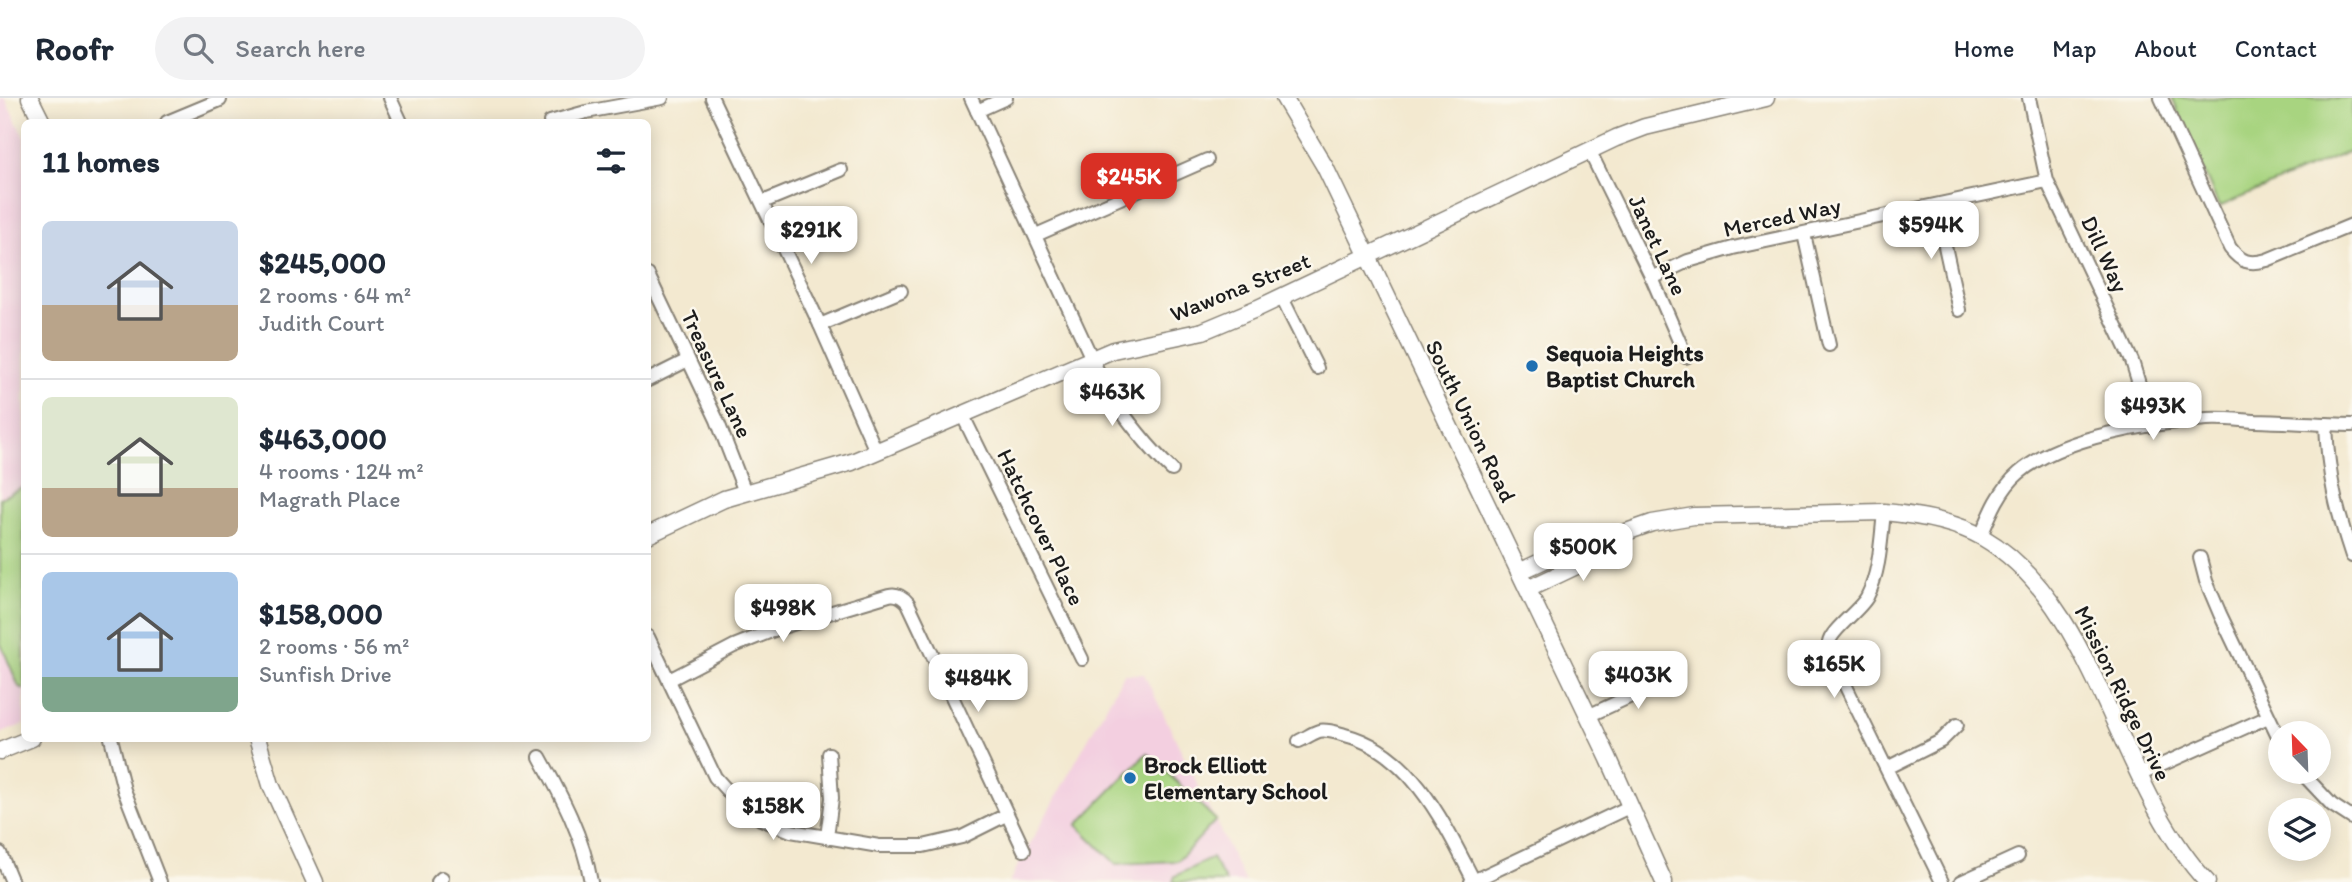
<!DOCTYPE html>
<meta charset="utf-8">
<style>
body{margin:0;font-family:Itim,sans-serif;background:#f2f2f3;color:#1f2937;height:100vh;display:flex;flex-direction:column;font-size:26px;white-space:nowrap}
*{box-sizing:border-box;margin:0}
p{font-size:23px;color:#747a83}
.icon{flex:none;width:38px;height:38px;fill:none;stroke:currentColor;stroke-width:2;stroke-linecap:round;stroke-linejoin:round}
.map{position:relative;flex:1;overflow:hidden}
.drawer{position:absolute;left:21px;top:21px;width:630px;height:623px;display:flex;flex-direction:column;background:#fff;border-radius:10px;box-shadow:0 4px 18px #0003}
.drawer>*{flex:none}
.needle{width:46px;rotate:337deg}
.fabs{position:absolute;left:2268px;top:623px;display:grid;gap:14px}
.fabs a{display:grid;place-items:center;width:63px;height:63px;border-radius:50%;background:#fff;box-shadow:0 4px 18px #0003;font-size:35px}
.price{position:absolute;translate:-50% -60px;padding:0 16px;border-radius:14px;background:#fff;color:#222;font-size:23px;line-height:46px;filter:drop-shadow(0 2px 4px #0008)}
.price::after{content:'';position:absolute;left:50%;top:42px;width:21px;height:16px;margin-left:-10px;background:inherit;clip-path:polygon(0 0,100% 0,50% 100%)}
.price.current{background:#d93025;color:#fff}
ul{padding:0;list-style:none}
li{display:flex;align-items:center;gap:21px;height:175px;padding:0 21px}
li+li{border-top:2px solid #e0e1e3}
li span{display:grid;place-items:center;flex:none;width:196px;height:140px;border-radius:10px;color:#555}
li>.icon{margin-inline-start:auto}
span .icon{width:84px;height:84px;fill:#fffc;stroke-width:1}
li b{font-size:30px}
h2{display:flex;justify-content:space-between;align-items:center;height:84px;padding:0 21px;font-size:30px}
header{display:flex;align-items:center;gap:42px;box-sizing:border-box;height:98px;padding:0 35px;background:#fff;border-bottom:2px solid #e0e1e3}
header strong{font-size:33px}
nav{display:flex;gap:38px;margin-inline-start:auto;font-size:24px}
.search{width:490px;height:63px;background:#f2f2f3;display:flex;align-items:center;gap:18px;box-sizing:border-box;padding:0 24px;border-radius:38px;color:#747a83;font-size:26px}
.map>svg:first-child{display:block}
</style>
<header>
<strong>Roofr</strong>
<div class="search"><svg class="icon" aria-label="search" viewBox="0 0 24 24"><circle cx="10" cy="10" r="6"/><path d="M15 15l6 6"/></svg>Search here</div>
<nav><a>Home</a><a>Map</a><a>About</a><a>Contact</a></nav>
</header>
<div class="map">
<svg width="2352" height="784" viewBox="0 0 2352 784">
<rect width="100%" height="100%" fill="#fbf7ec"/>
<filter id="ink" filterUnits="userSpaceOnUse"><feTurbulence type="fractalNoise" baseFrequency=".0143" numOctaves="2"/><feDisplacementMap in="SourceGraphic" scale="14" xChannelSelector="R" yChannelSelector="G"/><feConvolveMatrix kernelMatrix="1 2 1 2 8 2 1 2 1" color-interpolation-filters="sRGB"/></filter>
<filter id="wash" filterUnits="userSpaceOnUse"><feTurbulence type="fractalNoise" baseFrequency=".00686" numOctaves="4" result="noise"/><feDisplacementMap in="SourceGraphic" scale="28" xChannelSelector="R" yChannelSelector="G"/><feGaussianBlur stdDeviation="1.57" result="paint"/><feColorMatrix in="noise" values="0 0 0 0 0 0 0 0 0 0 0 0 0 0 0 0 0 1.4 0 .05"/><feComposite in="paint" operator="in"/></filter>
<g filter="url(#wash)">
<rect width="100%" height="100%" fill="#f3e9d0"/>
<g fill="#f3cfe0">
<path d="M0,0H5L24,40V626L0,636Z"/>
<path d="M1124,576H1144L1245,784H1009Z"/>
</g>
<g fill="#a8d480" stroke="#62784e" stroke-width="2">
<path d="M2172,0H2352V52L2219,109Z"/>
<path d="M24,389V591L19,589L0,544V400Z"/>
<path d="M1147,655L1216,722L1178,763L1116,766L1077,727Z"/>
<path d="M1212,760L1226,784H1173L1175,778Z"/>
</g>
</g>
<g filter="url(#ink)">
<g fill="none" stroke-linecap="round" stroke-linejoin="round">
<defs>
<g id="street">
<path d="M390,0L401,24"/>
<path d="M712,0L820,227L876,353"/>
<path d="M971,0L1106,291C1126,321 1146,347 1172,372"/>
<path d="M2029,0L2047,83L2132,263L2152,328"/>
<path d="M2161,0L2230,150C2241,164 2249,167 2267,162L2352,127"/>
<path d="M977,13L1006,0"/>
<path d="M167,24L220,2"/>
<path d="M550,24L586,14L662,0"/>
<path d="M1590,54L1652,180L1686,259"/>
<path d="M763,104L841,72"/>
<path d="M1936,107L1959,212"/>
<path d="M1804,136L1829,247"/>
<path d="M1036,137L1207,62"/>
<path d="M648,177L717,322L745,394"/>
<path d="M1652,180L1688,163L1733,150L2047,83"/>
<path d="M1282,200L1317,270"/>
<path d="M820,227L901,193"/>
<path d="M648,282L688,262"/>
<path d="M962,316L1082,561"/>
<path d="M2326,326C2328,378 2336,410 2352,458"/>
<path d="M1884,414C1881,441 1880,474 1867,499C1860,512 1830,533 1829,545C1828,549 1831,556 1832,560L1942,784"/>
<path d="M1981,438C1990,416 2000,391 2019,375C2062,338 2152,325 2207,321C2223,320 2240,322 2256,323C2288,324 2320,326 2352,327"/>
<path d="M2200,460L2206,483L2220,516L2280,642"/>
<path d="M648,539L715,679L740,707L761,721L791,733L879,748H923L962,739L1006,717"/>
<path d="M669,582L734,548L779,530L889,497C897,495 903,499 908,505L1024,752"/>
<path d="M1588,618L1674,578"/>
<path d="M111,640L124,692L160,784"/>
<path d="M1299,643C1306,640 1312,635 1319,633C1327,631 1337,635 1345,637C1412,654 1445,727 1474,783"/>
<path d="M540,659C562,699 583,738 591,784"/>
<path d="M1887,670L1941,643L1957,627"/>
<path d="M2301,674L2332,707L2352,720"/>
<path d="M2139,677L2268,619"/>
<path d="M827,739L832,700L829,656"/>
<path d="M0,755L12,784"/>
<path d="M438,784L442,780"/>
<path d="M1471,784L1631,708"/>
<path d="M1961,784L2018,758"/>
</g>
<g id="secondary">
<path d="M30,0L42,24"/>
<path d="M1284,0L1325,69L1609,661L1664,784"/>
<path d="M648,437L724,401L852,364L1113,252L1203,233L1258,210L1616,40L1645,29L1766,0"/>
<path d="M1519,474L1579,446L1612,439L1652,425L1694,418L1884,414C1916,417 1954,423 1982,439C2098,506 2116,687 2207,784"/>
<path d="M1528,491L1587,463L1611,440"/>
<path d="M257,640L271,687L315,784"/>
<path d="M0,653L32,640"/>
</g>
</defs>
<use href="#street" stroke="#888276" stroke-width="16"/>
<use href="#secondary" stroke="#888276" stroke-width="19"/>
<use href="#street" stroke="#fff" stroke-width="12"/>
<use href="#secondary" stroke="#fff" stroke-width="16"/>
</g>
</g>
<g fill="#1f6fb2" stroke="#fbf7ec" stroke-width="2.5">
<circle cx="1532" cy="268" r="7"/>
<circle cx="1130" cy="680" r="7"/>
</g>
<g text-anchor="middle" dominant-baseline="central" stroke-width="5" stroke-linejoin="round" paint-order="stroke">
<g font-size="23" fill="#1c1c1c" stroke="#fbf7ec">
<text transform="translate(1782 119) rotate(-12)">Merced Way</text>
<text transform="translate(1658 147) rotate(65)">Janet Lane</text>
<text transform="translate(2105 156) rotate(65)">Dill Way</text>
<text transform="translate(1240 189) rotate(-22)">Wawona Street</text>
<text transform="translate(717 276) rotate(65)">Treasure Lane</text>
<text transform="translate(1471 323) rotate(64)">South Union Road</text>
<text transform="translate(1041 429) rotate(64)">Hatchcover Place</text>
<text transform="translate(2123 595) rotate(64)">Mission Ridge Drive</text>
</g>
<g font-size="23" font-weight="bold" fill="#1c1c1c" stroke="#fbf7ec" text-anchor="start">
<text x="1546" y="255">Sequoia Heights<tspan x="1546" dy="26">Baptist Church</tspan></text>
<text x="1144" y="667">Brock Elliott<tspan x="1144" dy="26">Elementary School</tspan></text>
</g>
</g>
</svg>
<div class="fabs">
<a><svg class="needle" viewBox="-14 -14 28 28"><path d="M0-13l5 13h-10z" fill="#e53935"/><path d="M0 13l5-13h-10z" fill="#747a83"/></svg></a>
<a><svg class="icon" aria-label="layers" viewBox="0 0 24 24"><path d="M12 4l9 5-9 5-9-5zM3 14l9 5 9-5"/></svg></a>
</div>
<b class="price current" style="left:1129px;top:115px">$245K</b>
<b class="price" style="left:1931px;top:163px">$594K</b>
<b class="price" style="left:811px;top:168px">$291K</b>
<b class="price" style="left:1112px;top:330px">$463K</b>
<b class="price" style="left:2153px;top:344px">$493K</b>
<b class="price" style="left:1583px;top:485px">$500K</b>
<b class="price" style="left:783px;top:546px">$498K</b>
<b class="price" style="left:1834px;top:602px">$165K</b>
<b class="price" style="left:1638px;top:613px">$403K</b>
<b class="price" style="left:978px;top:616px">$484K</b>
<b class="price" style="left:773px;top:744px">$158K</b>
<section class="drawer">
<h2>11 homes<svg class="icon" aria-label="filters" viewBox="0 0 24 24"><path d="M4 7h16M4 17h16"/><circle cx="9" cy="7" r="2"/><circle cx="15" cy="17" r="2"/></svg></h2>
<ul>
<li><span style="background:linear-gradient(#c9d6e8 60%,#b9a48a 0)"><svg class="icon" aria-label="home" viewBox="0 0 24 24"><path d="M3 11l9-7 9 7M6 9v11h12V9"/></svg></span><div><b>$245,000</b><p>2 rooms · 64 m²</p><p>Judith Court</p></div></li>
<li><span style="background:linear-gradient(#dfe7d0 65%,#b9a48a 0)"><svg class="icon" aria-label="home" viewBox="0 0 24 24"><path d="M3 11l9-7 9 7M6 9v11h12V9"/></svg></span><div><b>$463,000</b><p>4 rooms · 124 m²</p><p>Magrath Place</p></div></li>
<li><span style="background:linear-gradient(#a9c7e8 75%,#7fa58c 0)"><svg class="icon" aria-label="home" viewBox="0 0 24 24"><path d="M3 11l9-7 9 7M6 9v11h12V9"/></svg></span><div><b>$158,000</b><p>2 rooms · 56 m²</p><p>Sunfish Drive</p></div></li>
</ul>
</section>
</div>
